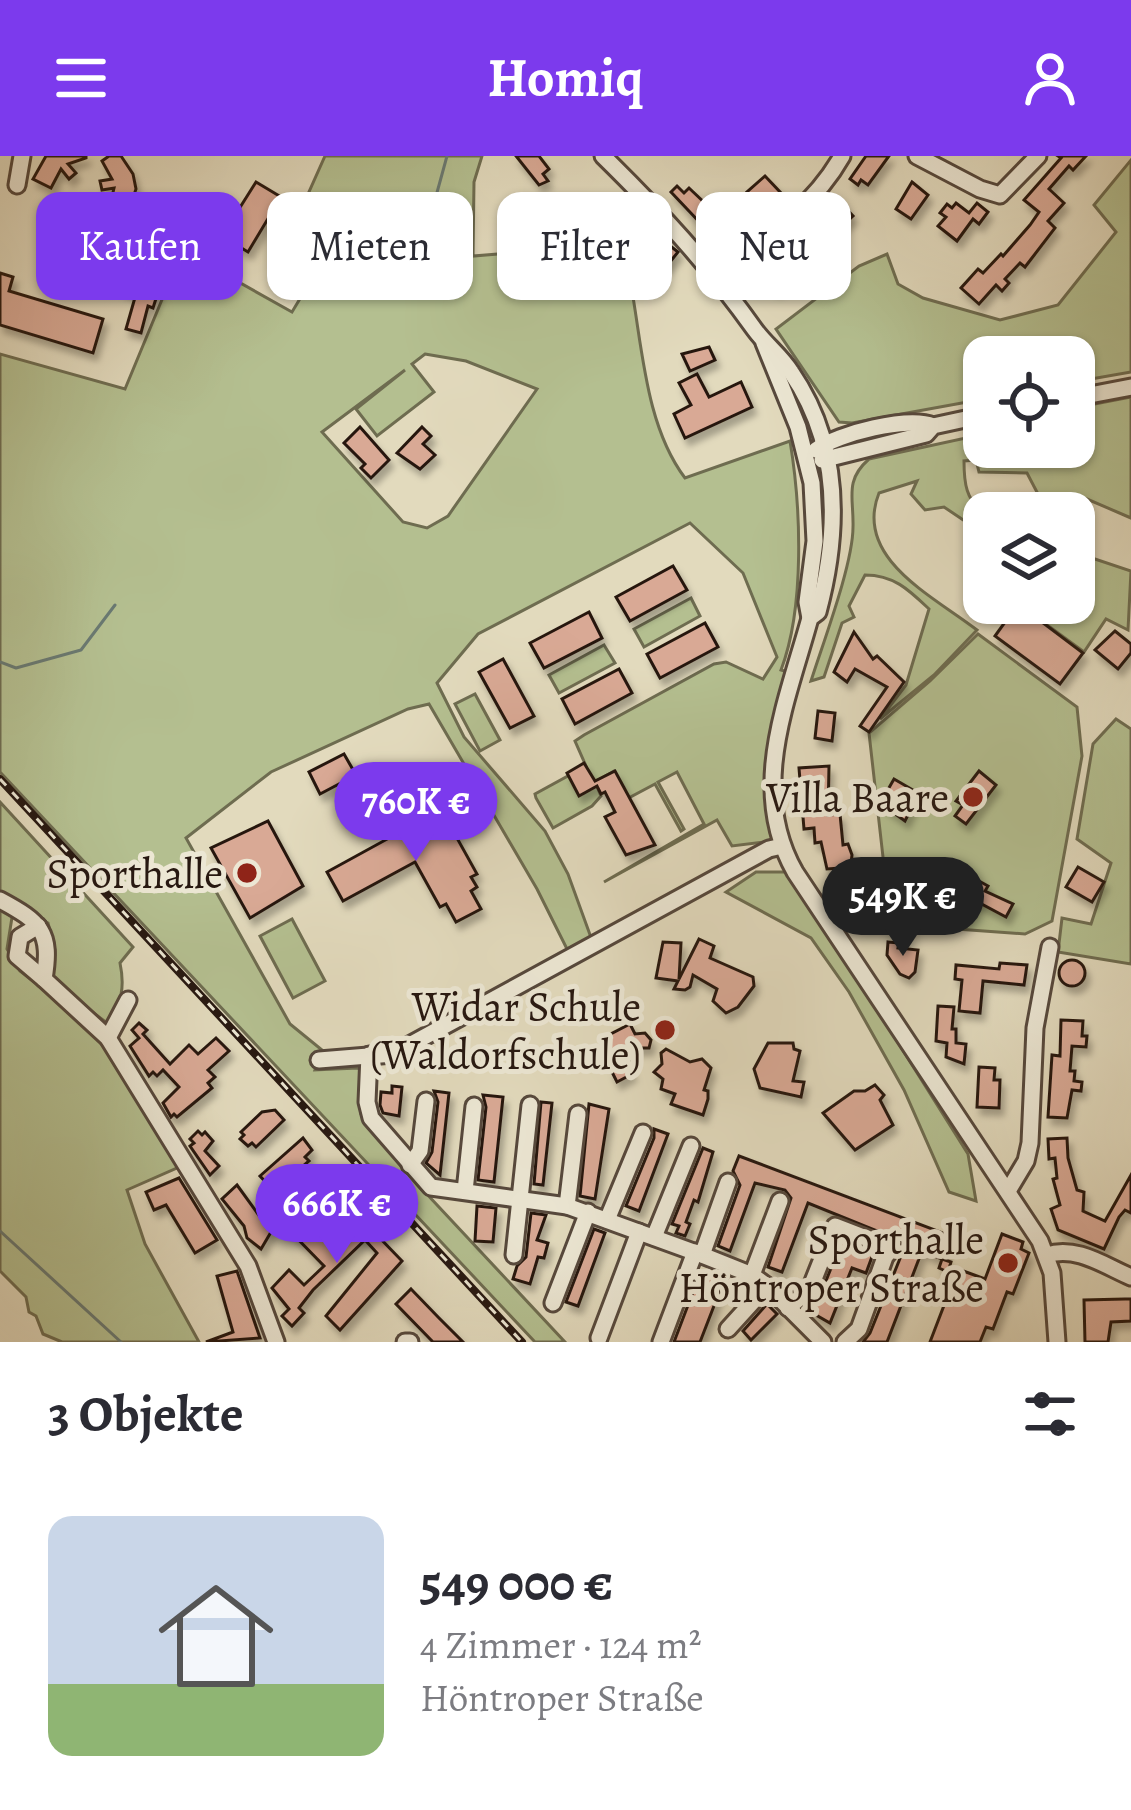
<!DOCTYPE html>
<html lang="de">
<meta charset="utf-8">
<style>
body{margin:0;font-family:Alegreya,serif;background:#f2f2f3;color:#2b2b33;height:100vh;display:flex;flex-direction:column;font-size:45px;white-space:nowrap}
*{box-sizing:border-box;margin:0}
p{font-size:39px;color:#7c7c81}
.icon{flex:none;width:66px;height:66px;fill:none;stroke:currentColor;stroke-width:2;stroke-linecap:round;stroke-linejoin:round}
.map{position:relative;height:1186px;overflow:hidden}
.details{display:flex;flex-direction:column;background:#fff;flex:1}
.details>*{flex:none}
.banner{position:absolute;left:36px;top:36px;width:1059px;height:108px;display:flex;gap:24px}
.controls{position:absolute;left:963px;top:180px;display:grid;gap:24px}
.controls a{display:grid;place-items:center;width:132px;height:132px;border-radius:24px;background:#fff;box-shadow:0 3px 9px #0004;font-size:60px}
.price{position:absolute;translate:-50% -102px;padding:0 27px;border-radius:42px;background:#7c3aed;color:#fff;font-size:39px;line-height:78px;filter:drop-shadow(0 3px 6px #0008)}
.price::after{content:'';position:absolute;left:50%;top:72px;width:36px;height:27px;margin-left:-18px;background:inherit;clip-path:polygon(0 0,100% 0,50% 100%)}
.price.current{background:#222;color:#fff}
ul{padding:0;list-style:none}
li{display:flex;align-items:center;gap:36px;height:300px;padding:0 48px}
li span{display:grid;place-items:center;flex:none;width:336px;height:240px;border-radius:24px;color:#555}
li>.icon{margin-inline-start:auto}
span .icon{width:144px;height:144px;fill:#fffc;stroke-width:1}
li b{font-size:51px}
h2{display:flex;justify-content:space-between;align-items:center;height:144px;padding:0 48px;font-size:51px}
.chip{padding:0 42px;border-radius:24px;background:#fff;box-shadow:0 3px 9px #0004;font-size:42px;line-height:108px}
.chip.current{background:#7c3aed;color:#fff}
header{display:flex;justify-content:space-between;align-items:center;height:156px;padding:0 48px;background:#7c3aed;color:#fff;font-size:54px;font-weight:700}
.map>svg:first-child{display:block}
</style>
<header><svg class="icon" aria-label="menu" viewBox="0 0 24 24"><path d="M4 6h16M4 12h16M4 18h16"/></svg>Homiq<svg class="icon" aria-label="person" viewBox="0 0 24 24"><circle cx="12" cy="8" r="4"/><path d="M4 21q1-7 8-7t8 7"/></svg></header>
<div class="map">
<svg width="1131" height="1186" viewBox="0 0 1131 1186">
<defs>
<filter id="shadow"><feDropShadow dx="4" dy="7" stdDeviation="3" flood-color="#0004"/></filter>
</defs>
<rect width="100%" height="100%" fill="#e2dabd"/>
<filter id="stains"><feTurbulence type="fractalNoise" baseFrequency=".00167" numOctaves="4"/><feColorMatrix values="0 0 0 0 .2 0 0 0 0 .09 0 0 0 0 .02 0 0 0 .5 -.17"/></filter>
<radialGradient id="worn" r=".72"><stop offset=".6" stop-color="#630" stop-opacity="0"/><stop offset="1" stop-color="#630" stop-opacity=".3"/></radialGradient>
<g fill="#b4bf90" stroke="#6e6c50" stroke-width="3" fill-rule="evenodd">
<path d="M325,0H482L474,26L473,100L616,88L613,139L633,141C643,201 648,273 685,322L790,285C801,351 805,451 781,514L791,517C772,585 757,614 772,685L732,690L717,664L604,726L704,668L677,616L658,626L684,673L681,675L655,628L621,646V628L614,615L595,626L601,640L592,650L553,672L536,642L535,638L586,610L575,585L584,579L714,508L726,506L763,523L777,501L743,417L690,367L478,478L437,527L464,581L545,675L568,718L593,787L570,799L537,733L429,548L408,553L271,616L186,682L290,868L322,894L315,914L358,912L363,916L361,958L424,1035L565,1186H535L0,616V198L125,233L173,117L235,124L292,156L325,101L284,75L304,47ZM425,198L466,205L537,233L448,360L427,372L403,366L322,276L405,214L356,253L377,280L434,236L412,208Z"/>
<path d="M1131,4V216L1074,226V201H984V243L852,267L839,266L776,173L859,110L887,98L898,128L923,142L1000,164L1058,149L1116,76L1094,49Z"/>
<path d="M1131,241V362L1087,343L1039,340L1027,317L979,316L976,304L964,305C964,328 966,343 984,358V378L944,351L925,354L911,338L917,325L879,337C853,402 933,440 977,474L934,519L880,563L906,529L929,453C909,434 894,419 865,419L849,450L854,461L842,467L824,521L811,525C823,487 853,408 853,371C854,342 844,325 869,303L984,278V291H1074V252Z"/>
<path d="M1074,396L1131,415L1128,474L1106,463L1084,496L1017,447H1029L1039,457L1047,447H1074Z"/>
<path d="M691,442L700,460L644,491L634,473Z"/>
<path d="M978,478L1077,551L1082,600L1052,765L1025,778L916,770L901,721L884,710L869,577L930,525Z"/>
<path d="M604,489L615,507L559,537L549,519Z"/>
<path d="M475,538L500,584L480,595L455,548Z"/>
<path d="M1116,563L1131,573V808L1058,796L1062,762L1091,768L1111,707L1077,683L1093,588Z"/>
<path d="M0,646L133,791L120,807C125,831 122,847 107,867L59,831L52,820L55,794L48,767L0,743Z"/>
<path d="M756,716H791L968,998L976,1045L949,1036L904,934L849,836L811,782L726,736Z"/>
<path d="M0,750L13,755L7,793L20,815L100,877L111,903L179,1011L127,1034L145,1088L199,1186H62L43,1178L36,1160L29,1156L26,1141L0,1115Z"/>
<path d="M292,763L325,825L293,842L260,780Z"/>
</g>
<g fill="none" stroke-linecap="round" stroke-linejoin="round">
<g stroke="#697972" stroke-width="3">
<path d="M410,113L430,62L447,0"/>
<path d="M0,506L16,512L81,494L115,449"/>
<path d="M0,1075L121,1186"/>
</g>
</g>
<g fill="#d9a995" stroke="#271811" stroke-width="3" filter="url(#shadow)">
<path d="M46,0H86V2L68,8L76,17L69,23L61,13L51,32L33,23Z"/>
<path d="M109,0H121L133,18L136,33L128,57L109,53L114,32L102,34L100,25L112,23L102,5Z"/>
<path d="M516,0H539L549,13L543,18L548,25L539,29Z"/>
<path d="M866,0H889L868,29L861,24L858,29L850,23Z"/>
<path d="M1058,0H1086L1073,14L1069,10L1049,33L1064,47L1048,65L1055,72L1025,111L1020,107L1005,123L1009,127L1002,135L996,129L979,148L961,132L978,113L983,117L1001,98L1003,100L1030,69L1039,56L1024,44L1061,2Z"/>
<path d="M765,20L781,37L765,52L769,56L760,64L754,57L760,51L747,36Z"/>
<path d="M256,26L281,41L248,96L222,80Z"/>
<path d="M912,26L928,39L911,63L896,53Z"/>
<path d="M677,30L684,37L689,32L709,51L704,56L719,71L735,56L746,68L722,90L671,36Z"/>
<path d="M841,47L853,60L838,74L832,69L798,100L806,111L776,133L763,115L804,84L800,80L809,71L804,65L813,58L820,66Z"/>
<path d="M956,47L969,57L977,47L988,56L979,68L973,63L957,85L938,70L946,61L940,57L947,48L952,52Z"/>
<path d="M586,54L600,79L584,89L570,64Z"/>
<path d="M655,78L678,96L666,111L643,93Z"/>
<path d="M152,103L167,108L153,152L148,150L141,177L126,173L136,138L121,133L128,114L146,120Z"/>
<path d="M0,117L13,121L9,135L103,163L93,197L0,169Z"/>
<path d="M709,191L715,204L690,215L682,198Z"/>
<path d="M697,218L709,241L741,226L752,251L685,282L674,258L691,249L679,227Z"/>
<path d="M360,271L389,304L371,322L361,312L365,308L344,287Z"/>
<path d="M422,271L431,280L423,288L435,299L420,313L397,297Z"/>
<path d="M673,410L687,434L630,465L616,441Z"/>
<path d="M1018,448L1083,497L1060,528L995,480Z"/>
<path d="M589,456L602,482L544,512L530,487Z"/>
<path d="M705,467L718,491L660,522L647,498Z"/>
<path d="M1115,475L1131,488V497L1118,513L1095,494Z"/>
<path d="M854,476L873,503L877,500L904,526L869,576L860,570L887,531L855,513L847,526L834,516Z"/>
<path d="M503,503L534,560L510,572L479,516Z"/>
<path d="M619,513L632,537L575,568L562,543Z"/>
<path d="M818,555L835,557L832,585L815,582Z"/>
<path d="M344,598L356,619L320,638L309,616Z"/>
<path d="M584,607L595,625L615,615L655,689L626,699L605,661L615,656L605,636L601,638L597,630L579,640L567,617Z"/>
<path d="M829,610L828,659L840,658L843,689L848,688L852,699L850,716H854V723L871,726L870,742L894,745L895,768L861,767L859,753L843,754L839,712L827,713L821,686L815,687L814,672L804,673L799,612Z"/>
<path d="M979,615L996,629L966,668L955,660L963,649L956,645Z"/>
<path d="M894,623L913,634L917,641L905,665L884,650L889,639L886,637Z"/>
<path d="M434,652L437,658L442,655L477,718L471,721L477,731L471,735L481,753L456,766L446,748L440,751L415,706L343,745L327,716L400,676L398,672Z"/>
<path d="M268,665L303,730L250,762L211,692Z"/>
<path d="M1078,711L1104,726L1092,746L1066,731Z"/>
<path d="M970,720L988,730L985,735L1013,748L1006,761L963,738Z"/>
<path d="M699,783L714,790L710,802L753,821L754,830L738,851L726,857L713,845L717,833L693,819L690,831L685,834L674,833L678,825L656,822L663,786L681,787L679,823Z"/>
<path d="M888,786L899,787L898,792L918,794L915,816L909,822L900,818L887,799Z"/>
<circle cx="1072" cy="817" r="13"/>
<path d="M1000,807L1027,809L1024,829L983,825L980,857L959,855L962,824L955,823L956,809L999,813Z"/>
<path d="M938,850L954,851L952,873H956V887L966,888L964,908L946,901L947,887L936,885Z"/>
<path d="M1061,864L1083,865L1082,880H1087L1086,891L1072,890L1070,915H1075L1074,925L1082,926L1081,935L1072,934L1067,962L1048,961L1052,899L1060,900Z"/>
<path d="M139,867L147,874L143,878L170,908L189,889L198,898L216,882L229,895L208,914L215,921L208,927L212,932L177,961L174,958L171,961L163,947L179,931L163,914L157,920L153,916L149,920L130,890L139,882L132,874Z"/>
<path d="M630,868L635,878L645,877L651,884L649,892H637L622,899L632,918L617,926L611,914L616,911L603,882Z"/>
<path d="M768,887H793L794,893L800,895L793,925L804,926L801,941L760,932L754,913Z"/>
<path d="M666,893L690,906L702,903L711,912L704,934L708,935V943L703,959L671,948L675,938L661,933L663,923L654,916L662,908L661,897Z"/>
<path d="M979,911L995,912L994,924H1000L999,952L977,951Z"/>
<path d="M875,929L884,939L880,944L893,969L855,994L823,957L854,935H865Z"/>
<path d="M392,930L402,931L399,960L383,957L380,949L381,936L392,937Z"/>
<path d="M434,935L449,937L440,1019L426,1007L432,996L438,946Z"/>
<path d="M483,939L503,941L494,1026L478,1024L486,951Z"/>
<path d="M541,946L552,947L543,1029L534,1028Z"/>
<path d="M589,948L609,953L595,1043L580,1040Z"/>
<path d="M275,954L284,964L256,991L252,987L248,990L240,983L244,979L241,976L262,956Z"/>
<path d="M654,973L668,978L639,1055L626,1050L654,982Z"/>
<path d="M198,975L202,979L205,976L213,985L205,995L219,1010L210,1019L190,990L194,987L190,983Z"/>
<path d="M303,982L312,994L305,1001L309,1005L274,1035L260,1020Z"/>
<path d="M1067,982L1068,1002L1077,1034L1084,1036L1083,1055L1105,1065L1131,1019V1057L1125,1054L1119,1061L1104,1093L1058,1074L1051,1053L1060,1049L1053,1023L1057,1022L1055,1002L1049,1003L1048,983Z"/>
<path d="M703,992L713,996L698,1046L694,1044L686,1066L690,1068L685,1080L676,1077L679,1070L672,1068Z"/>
<path d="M739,1000L951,1080L942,1103L951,1106L948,1116L939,1112L942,1103L922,1095L887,1186H863L870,1177L903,1095L902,1085L808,1047L782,1116L768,1111L791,1042L785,1034L755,1027L730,1095L718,1090L740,1029L733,1015Z"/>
<path d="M179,1022L217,1084L195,1097L166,1049L154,1054L146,1036Z"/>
<path d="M237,1029L271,1076L261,1093L247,1082L244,1070L222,1043Z"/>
<path d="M352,1045L371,1064L375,1060L382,1068L374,1076L402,1105L340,1174L326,1160L377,1097L365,1084L313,1134L299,1152L304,1157L292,1170L282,1160L289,1153L272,1132L289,1114L304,1129L324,1110L286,1071L293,1064L296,1068L311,1054L318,1061L314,1064L319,1070L316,1073L328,1086L333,1081L342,1091L361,1073L342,1055Z"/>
<path d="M477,1050L496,1052L493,1086L475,1085Z"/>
<path d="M531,1057L546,1059L537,1084L548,1087L544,1102L538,1101L530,1128L513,1123L517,1110L526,1101Z"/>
<path d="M594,1073L605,1077L578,1150L566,1146Z"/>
<path d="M1002,1078L1023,1086L1021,1093L1029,1097L1013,1138L1007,1136L993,1173L986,1171L980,1186H930L958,1113L985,1123Z"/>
<path d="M842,1085L873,1098L866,1117L852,1112L830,1167L809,1155L821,1137Z"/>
<path d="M237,1115L260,1182L206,1186L233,1176L217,1120Z"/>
<path d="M701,1115L746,1130L724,1124L700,1186H674Z"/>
<path d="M411,1133L439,1162L463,1186H433L396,1148Z"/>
<path d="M1125,1143H1131V1165L1111,1166L1108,1186H1085L1084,1144Z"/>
<path d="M767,1148L777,1158L751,1184L743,1175Z"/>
</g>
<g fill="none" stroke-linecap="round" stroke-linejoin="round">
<defs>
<g id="minor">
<path d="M603,0C660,56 708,108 755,174C766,189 781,200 791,216C841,289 840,374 818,456L810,462C787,546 748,633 795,716L1040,1085L1052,1117L1057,1186"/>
<path d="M917,0L980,33L1000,39L1038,0"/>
<path d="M17,29L22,0"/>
<path d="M716,119C764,83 812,53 842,0"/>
<path d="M764,187L798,271L812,327L815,385L807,446L810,462"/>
<path d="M1074,242L1131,231"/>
<path d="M816,294C838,277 909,260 933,270"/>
<path d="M822,304L926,278L933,270L984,259"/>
<path d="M0,744C41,766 52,776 44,823L108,882L248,1110L276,1186"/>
<path d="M38,770L20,781L17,800L44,823"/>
<path d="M108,882L128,844"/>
<path d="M369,899L367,946L371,962L431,1031L567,1050L702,1099L752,1119L767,1130L823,1186"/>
<path d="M319,904L393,898L769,693L782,690"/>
<path d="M410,1009L420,995L426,945"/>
<path d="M465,1035L474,950"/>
<path d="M1008,1035L1026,1005L1030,987L1035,872L1050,791"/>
<path d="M567,1050L578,958"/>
<path d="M607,1064L643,977"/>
<path d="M654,1081L691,990"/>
<path d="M514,1099L530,949"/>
<path d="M702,1099L728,1026"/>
<path d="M1047,1099C1076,1089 1105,1110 1131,1121"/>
<path d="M752,1119L780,1045"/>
<path d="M553,1147L588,1056"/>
<path d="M788,1152L810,1133L835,1070L892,1092L885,1101L859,1173L845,1186"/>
<path d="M728,1173L767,1130"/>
<path d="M599,1182L639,1076"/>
<path d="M405,1186H410"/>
<path d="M661,1186L695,1096"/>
</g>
</defs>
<use href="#minor" stroke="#56483c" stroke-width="21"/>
<use href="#minor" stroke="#ece7d4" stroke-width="15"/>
<defs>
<path id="rail" d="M0,623L522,1186"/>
</defs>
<use href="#rail" stroke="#271811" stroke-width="8"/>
<use href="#rail" stroke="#ece7d4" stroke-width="3" stroke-dasharray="9" stroke-linecap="butt"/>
</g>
<g fill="#8f2418" stroke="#ece7d4" stroke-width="4.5">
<circle cx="973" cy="641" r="12"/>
<circle cx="247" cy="717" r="12"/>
<circle cx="665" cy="874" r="12"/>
<circle cx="1008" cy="1107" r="12"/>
</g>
<g text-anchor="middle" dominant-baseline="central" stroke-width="10" stroke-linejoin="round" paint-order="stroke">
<g font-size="42" fill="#271811" stroke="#ece7d4" text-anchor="end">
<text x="949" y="641">Villa Baare</text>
<text x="223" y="717">Sporthalle</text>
<text x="641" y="850">Widar Schule<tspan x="641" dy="48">(Waldorfschule)</tspan></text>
<text x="984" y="1083">Sporthalle<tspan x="984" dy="48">Höntroper Straße</tspan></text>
</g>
</g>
<rect width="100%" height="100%" filter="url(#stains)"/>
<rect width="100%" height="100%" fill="url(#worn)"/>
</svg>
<div class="controls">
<a><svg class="icon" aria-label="locate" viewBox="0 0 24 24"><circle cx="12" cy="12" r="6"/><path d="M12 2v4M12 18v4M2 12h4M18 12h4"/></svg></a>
<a><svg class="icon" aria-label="layers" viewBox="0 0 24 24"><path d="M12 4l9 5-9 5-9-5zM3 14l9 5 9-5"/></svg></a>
</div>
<b class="price" style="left:416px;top:708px">760K €</b>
<b class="price current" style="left:903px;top:803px">549K €</b>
<b class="price" style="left:337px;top:1110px">666K €</b>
<div class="banner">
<a class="chip current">Kaufen</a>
<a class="chip">Mieten</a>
<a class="chip">Filter</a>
<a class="chip">Neu</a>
</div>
</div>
<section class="details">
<h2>3 Objekte<svg class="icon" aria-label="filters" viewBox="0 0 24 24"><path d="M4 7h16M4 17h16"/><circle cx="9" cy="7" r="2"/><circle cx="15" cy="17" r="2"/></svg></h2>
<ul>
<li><span style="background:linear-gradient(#c9d6e8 70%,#8fb573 0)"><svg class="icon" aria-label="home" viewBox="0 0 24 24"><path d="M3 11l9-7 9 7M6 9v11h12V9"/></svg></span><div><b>549 000 €</b><p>4 Zimmer · 124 m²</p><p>Höntroper Straße</p></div></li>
</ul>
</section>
